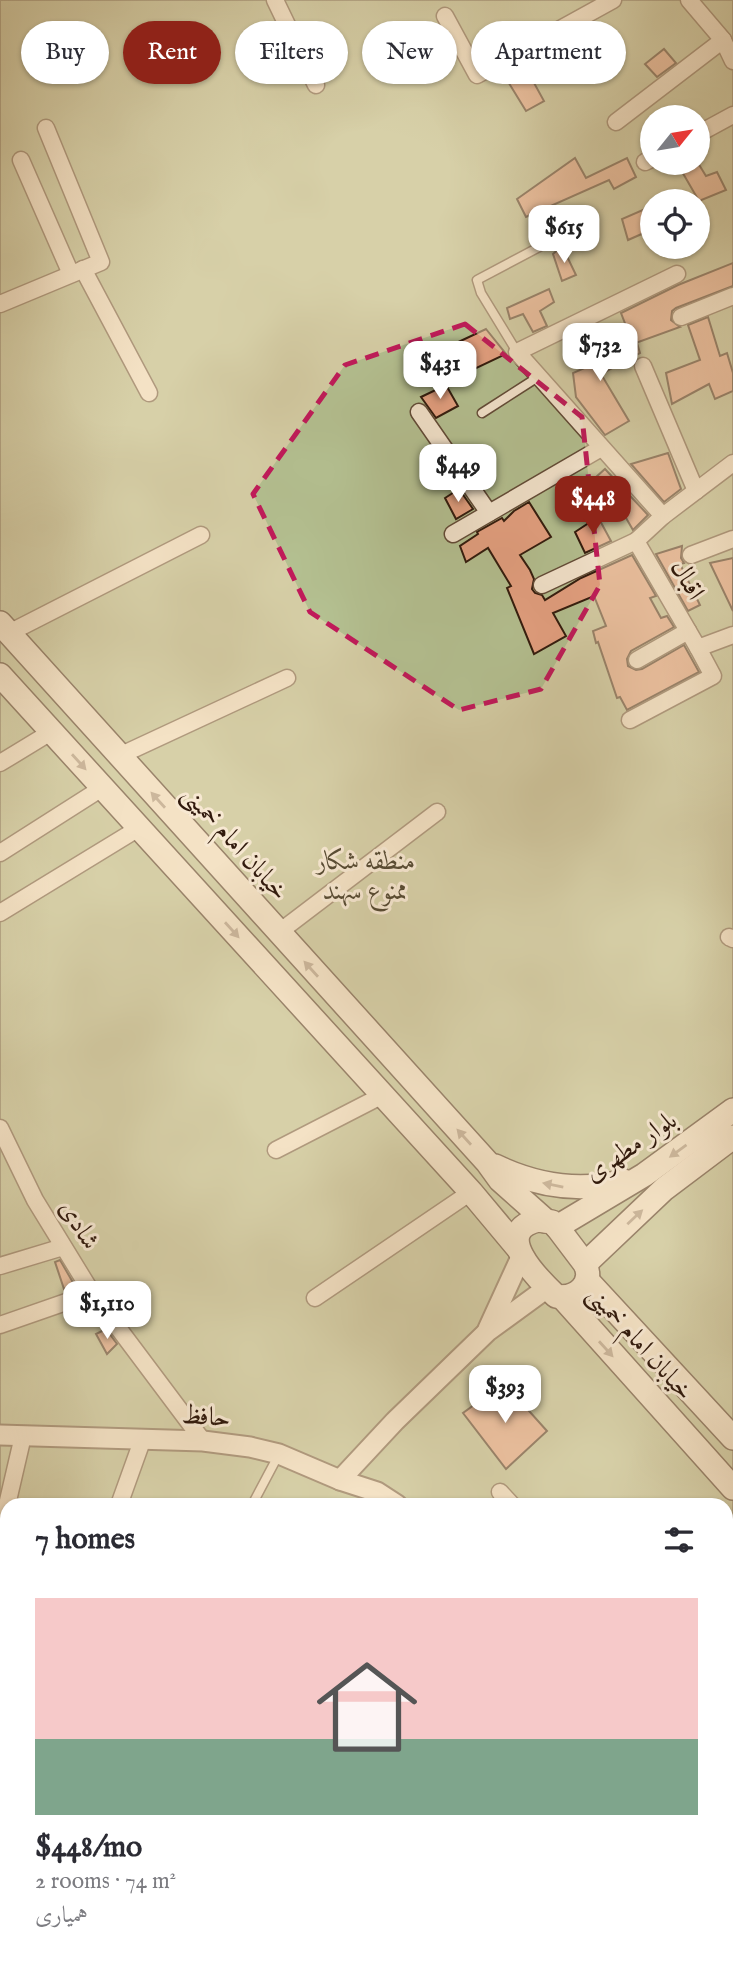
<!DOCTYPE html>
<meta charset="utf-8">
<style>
body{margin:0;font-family:"IM FELL English",Amiri,serif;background:#f2f2f3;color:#2b2b33;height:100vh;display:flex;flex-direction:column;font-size:26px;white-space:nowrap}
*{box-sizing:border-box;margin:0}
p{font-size:23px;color:#7c7c81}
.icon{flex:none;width:38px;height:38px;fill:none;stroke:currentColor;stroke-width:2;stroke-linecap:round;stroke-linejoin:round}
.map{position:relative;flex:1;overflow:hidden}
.panel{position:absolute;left:0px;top:1498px;width:733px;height:469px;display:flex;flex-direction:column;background:#fff;border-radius:21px 21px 0 0;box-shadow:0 2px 5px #0004}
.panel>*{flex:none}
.hud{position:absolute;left:21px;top:21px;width:691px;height:63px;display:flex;gap:14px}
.needle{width:46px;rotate:60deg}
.buttons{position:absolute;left:640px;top:105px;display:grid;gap:14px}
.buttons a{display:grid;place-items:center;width:70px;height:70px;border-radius:50%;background:#fff;box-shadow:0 2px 5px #0004;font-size:35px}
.price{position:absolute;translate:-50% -60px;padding:0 16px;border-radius:14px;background:#fff;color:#222;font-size:23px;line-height:46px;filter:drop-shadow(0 2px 4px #0008)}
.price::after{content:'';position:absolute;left:50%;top:42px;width:21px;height:16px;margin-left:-10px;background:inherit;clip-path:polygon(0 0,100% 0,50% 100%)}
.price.on{background:#8f2418;color:#fff}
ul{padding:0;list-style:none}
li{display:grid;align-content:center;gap:14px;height:371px;padding:0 35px}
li+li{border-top:2px solid #e1e1e2}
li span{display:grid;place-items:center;height:217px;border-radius:0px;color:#555}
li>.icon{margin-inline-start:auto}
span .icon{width:126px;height:126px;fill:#fffc;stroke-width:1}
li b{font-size:30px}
h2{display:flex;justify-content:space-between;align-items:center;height:84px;padding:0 35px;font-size:30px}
.pill{padding:0 24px;border-radius:32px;background:#fff;box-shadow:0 2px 5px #0004;font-size:24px;line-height:63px}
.pill.on{background:#8f2418;color:#fff}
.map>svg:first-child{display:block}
</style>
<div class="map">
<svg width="733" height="1967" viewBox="0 0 733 1967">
<rect width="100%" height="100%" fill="#f3dcb9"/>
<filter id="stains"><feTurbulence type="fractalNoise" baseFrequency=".00286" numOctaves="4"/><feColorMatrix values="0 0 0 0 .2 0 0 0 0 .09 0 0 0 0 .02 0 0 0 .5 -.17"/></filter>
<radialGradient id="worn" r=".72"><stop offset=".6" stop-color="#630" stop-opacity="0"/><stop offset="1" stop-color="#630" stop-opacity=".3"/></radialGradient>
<path fill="#b5c293" stroke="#726e50" stroke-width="2" fill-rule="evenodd" d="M0,0H733V1967H0ZM653,117H698V163H653ZM653,201H698V247H653ZM7,1505H726V1960H7Z"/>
<g fill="#e7a283" stroke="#30190c" stroke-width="2">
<path d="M573,48L583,70L568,71L558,56Z"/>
<path d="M664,49L676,63L657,77L645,64Z"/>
<path d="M528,72L544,101L526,111L507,80Z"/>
<path d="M575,158L586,178L627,158L636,177L614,189L609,180L526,217L517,199Z"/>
<path d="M677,163H698L706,176L717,172L726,190L699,201Z"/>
<path d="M645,209L653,224V229L628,240L622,219Z"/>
<path d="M562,246L576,275L562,281L553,254Z"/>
<path d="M733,263V286L676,308L672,311L671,320L680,327L633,344L621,313L678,285Z"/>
<path d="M549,289L554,302L540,311L547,326L533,332L523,314L510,319L507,308Z"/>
<path d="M708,317L720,356L727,353L733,373V391L715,399L709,384L672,404L666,373L700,360L688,325Z"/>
<path d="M592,327L605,358L637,343L640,353L601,374L629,421L605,435L576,397L573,373L589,366L577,335Z"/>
<path d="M486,329L506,354L468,372L454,344Z"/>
<path d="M446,385L458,406L436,418L421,397Z"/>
<path d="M668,453L681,489L664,502L631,464Z"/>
<path d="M605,469L648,515L633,530L611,492L584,511L567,487L583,480L586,486Z"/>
<path d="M459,489L473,509L456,519L445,498Z"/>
<path d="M529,502L551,537L520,555L530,570L534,579L532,589L535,593L542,595L545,600L581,578L632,555L656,596L650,598L661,618L667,616L674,627L631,651L627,659L628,666L636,670L642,669L684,645L699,672L627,710L620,697L617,698L598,642L596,643L593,631L606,626L594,596L553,613L566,636L534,654L507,588L511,586L488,548L466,562L460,546L478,534L477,532L502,518L504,521L514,511Z"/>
<path d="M598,517L611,541L585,553L575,532Z"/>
<path d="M682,546L681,558L684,563L680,564L700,605L688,611L656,554Z"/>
<path d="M733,558V611L710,563Z"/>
<path d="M60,1260L75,1286L64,1289L55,1262Z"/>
<path d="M106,1329L117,1344L107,1354L96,1334Z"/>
<path d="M504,1383L547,1431L506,1469L463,1413Z"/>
</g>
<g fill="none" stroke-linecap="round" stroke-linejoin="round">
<defs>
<g id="service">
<path d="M517,352L481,293L477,280L592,219"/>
<path d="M482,413L538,377"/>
<path d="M252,1505L279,1454"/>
</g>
<g id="minor">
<path d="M275,0L316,85"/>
<path d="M689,0L723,40L733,61"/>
<path d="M445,16L477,75L613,0"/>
<path d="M616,122L723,40"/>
<path d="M698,134L733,115"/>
<path d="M21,160L71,274"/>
<path d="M645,162L653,158"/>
<path d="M83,269L149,393"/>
<path d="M0,304L101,262L46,128"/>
<path d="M681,317L733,296"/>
<path d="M643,366L696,491"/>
<path d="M419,412L489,513"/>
<path d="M663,516L517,352L677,274"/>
<path d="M453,534L601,448"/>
<path d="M636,541L698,648L733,635"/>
<path d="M691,555L733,539"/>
<path d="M542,585L636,541L663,516L733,463"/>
<path d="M9,633L201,535"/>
<path d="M637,660L688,631"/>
<path d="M630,720L713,676L698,648"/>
<path d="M119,756L287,678"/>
<path d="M0,763L51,732"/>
<path d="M0,853L102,788"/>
<path d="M0,913L139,828"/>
<path d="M278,933L437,812"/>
<path d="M729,937L733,939"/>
<path d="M0,1128L35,1200L92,1293L203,1441"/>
<path d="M276,1150L383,1095"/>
<path d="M0,1266L63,1247"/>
<path d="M315,1298L471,1192"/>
<path d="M0,1325L92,1293"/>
<path d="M500,1492L512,1505"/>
<path d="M7,1505L23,1436"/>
<path d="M119,1505L142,1441"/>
<path d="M0,1536L7,1505"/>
<path d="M0,1608L7,1611"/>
<path d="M0,1675L7,1678"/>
<path d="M624,1967L643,1961L646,1967"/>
</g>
<g id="tertiary">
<path d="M488,1329L521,1257"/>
<path d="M0,1435L203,1441L250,1447L279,1454L340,1480L377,1492L397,1505"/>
<path d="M340,1480L395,1421L488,1331L547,1288"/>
<path d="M726,1772L733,1774"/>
</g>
<g id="secondary">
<path d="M0,623L487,1162L500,1180L546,1221"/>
<path d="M0,675L471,1192L517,1247"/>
<path d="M495,1166C537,1186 579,1193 624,1181"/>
<path d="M538,1220L552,1222L557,1227L585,1264C595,1284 575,1300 556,1296C538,1279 490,1232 538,1220Z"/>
<path d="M557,1227L644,1175L733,1110"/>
<path d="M585,1264L664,1189L733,1137"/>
<path d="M587,1280L733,1438"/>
<path d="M562,1297L733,1488"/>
</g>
</defs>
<use href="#service" stroke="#614a37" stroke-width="11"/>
<use href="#minor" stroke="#614a37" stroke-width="19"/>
<use href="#tertiary" stroke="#614a37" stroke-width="23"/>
<use href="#secondary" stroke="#30190c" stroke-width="26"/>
<use href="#service" stroke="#f7e8d2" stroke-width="8"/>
<use href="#minor" stroke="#f7e8d2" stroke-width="16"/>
<use href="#tertiary" stroke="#f7e8d2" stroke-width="19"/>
<use href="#secondary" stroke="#f7e8d2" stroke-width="23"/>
</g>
<defs><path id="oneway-solid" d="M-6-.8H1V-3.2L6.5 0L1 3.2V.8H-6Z" transform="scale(1.75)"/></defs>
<g fill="#9d8b79">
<use href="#oneway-solid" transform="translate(79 762) rotate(48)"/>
<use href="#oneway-solid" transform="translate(158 800) rotate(-132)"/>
<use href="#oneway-solid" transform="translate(232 930) rotate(48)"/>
<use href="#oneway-solid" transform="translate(311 969) rotate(-132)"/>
<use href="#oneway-solid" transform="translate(464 1137) rotate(-132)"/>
<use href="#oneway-solid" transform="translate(678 1151) rotate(144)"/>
<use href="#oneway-solid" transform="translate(553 1185) rotate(-169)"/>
<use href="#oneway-solid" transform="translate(635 1217) rotate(-43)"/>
<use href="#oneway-solid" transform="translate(606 1349) rotate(48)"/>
</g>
<path d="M0 0H733V1967H0ZM465,324L582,417L600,585L541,689L459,710L310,612L253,494L345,365Z" fill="#f3dcb9" fill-opacity=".55" fill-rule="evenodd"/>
<path fill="none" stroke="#c2185b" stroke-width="5" stroke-dasharray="14 9" stroke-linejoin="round" d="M465,324L582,417L600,585L541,689L459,710L310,612L253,494L345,365Z"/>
<g text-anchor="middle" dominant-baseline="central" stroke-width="6" stroke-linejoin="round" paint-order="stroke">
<g font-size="26" fill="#30190c" stroke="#f7e8d2">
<text transform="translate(687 580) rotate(60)">اقبال</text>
<text transform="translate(235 843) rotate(48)">خیابان امام خمینی</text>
<text transform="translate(631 1147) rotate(-34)">بلوار مطهری</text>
<text transform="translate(79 1225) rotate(59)">شادی</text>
<text transform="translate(640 1343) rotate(48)">خیابان امام خمینی</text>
<text transform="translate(206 1417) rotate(4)">حافظ</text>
</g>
<g font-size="26" font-style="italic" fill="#584c34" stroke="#f7e8d2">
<text x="366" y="861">منطقه شکار<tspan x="366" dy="30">ممنوع سهند</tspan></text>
</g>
</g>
<rect width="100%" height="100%" filter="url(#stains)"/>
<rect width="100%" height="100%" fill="url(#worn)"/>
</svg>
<div class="buttons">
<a><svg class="needle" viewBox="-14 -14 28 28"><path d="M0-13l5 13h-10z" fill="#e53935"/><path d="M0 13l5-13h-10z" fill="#7c7c81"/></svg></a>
<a><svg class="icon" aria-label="locate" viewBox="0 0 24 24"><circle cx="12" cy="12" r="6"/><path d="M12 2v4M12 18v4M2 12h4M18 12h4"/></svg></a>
</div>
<b class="price" style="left:564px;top:265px">$615</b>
<b class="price" style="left:600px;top:383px">$732</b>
<b class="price" style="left:440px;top:401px">$431</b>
<b class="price" style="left:458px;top:504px">$449</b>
<b class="price on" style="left:593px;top:536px">$448</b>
<b class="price" style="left:107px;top:1341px">$1,110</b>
<b class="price" style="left:505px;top:1425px">$393</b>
<div class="hud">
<a class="pill">Buy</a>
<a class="pill on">Rent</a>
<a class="pill">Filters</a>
<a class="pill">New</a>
<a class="pill">Apartment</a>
</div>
<section class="panel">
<h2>7 homes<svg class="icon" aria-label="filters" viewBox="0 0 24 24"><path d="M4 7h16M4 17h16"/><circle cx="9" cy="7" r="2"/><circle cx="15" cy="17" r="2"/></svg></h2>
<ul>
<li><span style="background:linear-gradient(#f6c9c9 65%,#7fa58c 0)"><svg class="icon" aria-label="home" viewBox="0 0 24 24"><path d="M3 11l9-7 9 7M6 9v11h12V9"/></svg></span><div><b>$448/mo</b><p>2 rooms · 74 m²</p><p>همیاری</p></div></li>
</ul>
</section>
</div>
